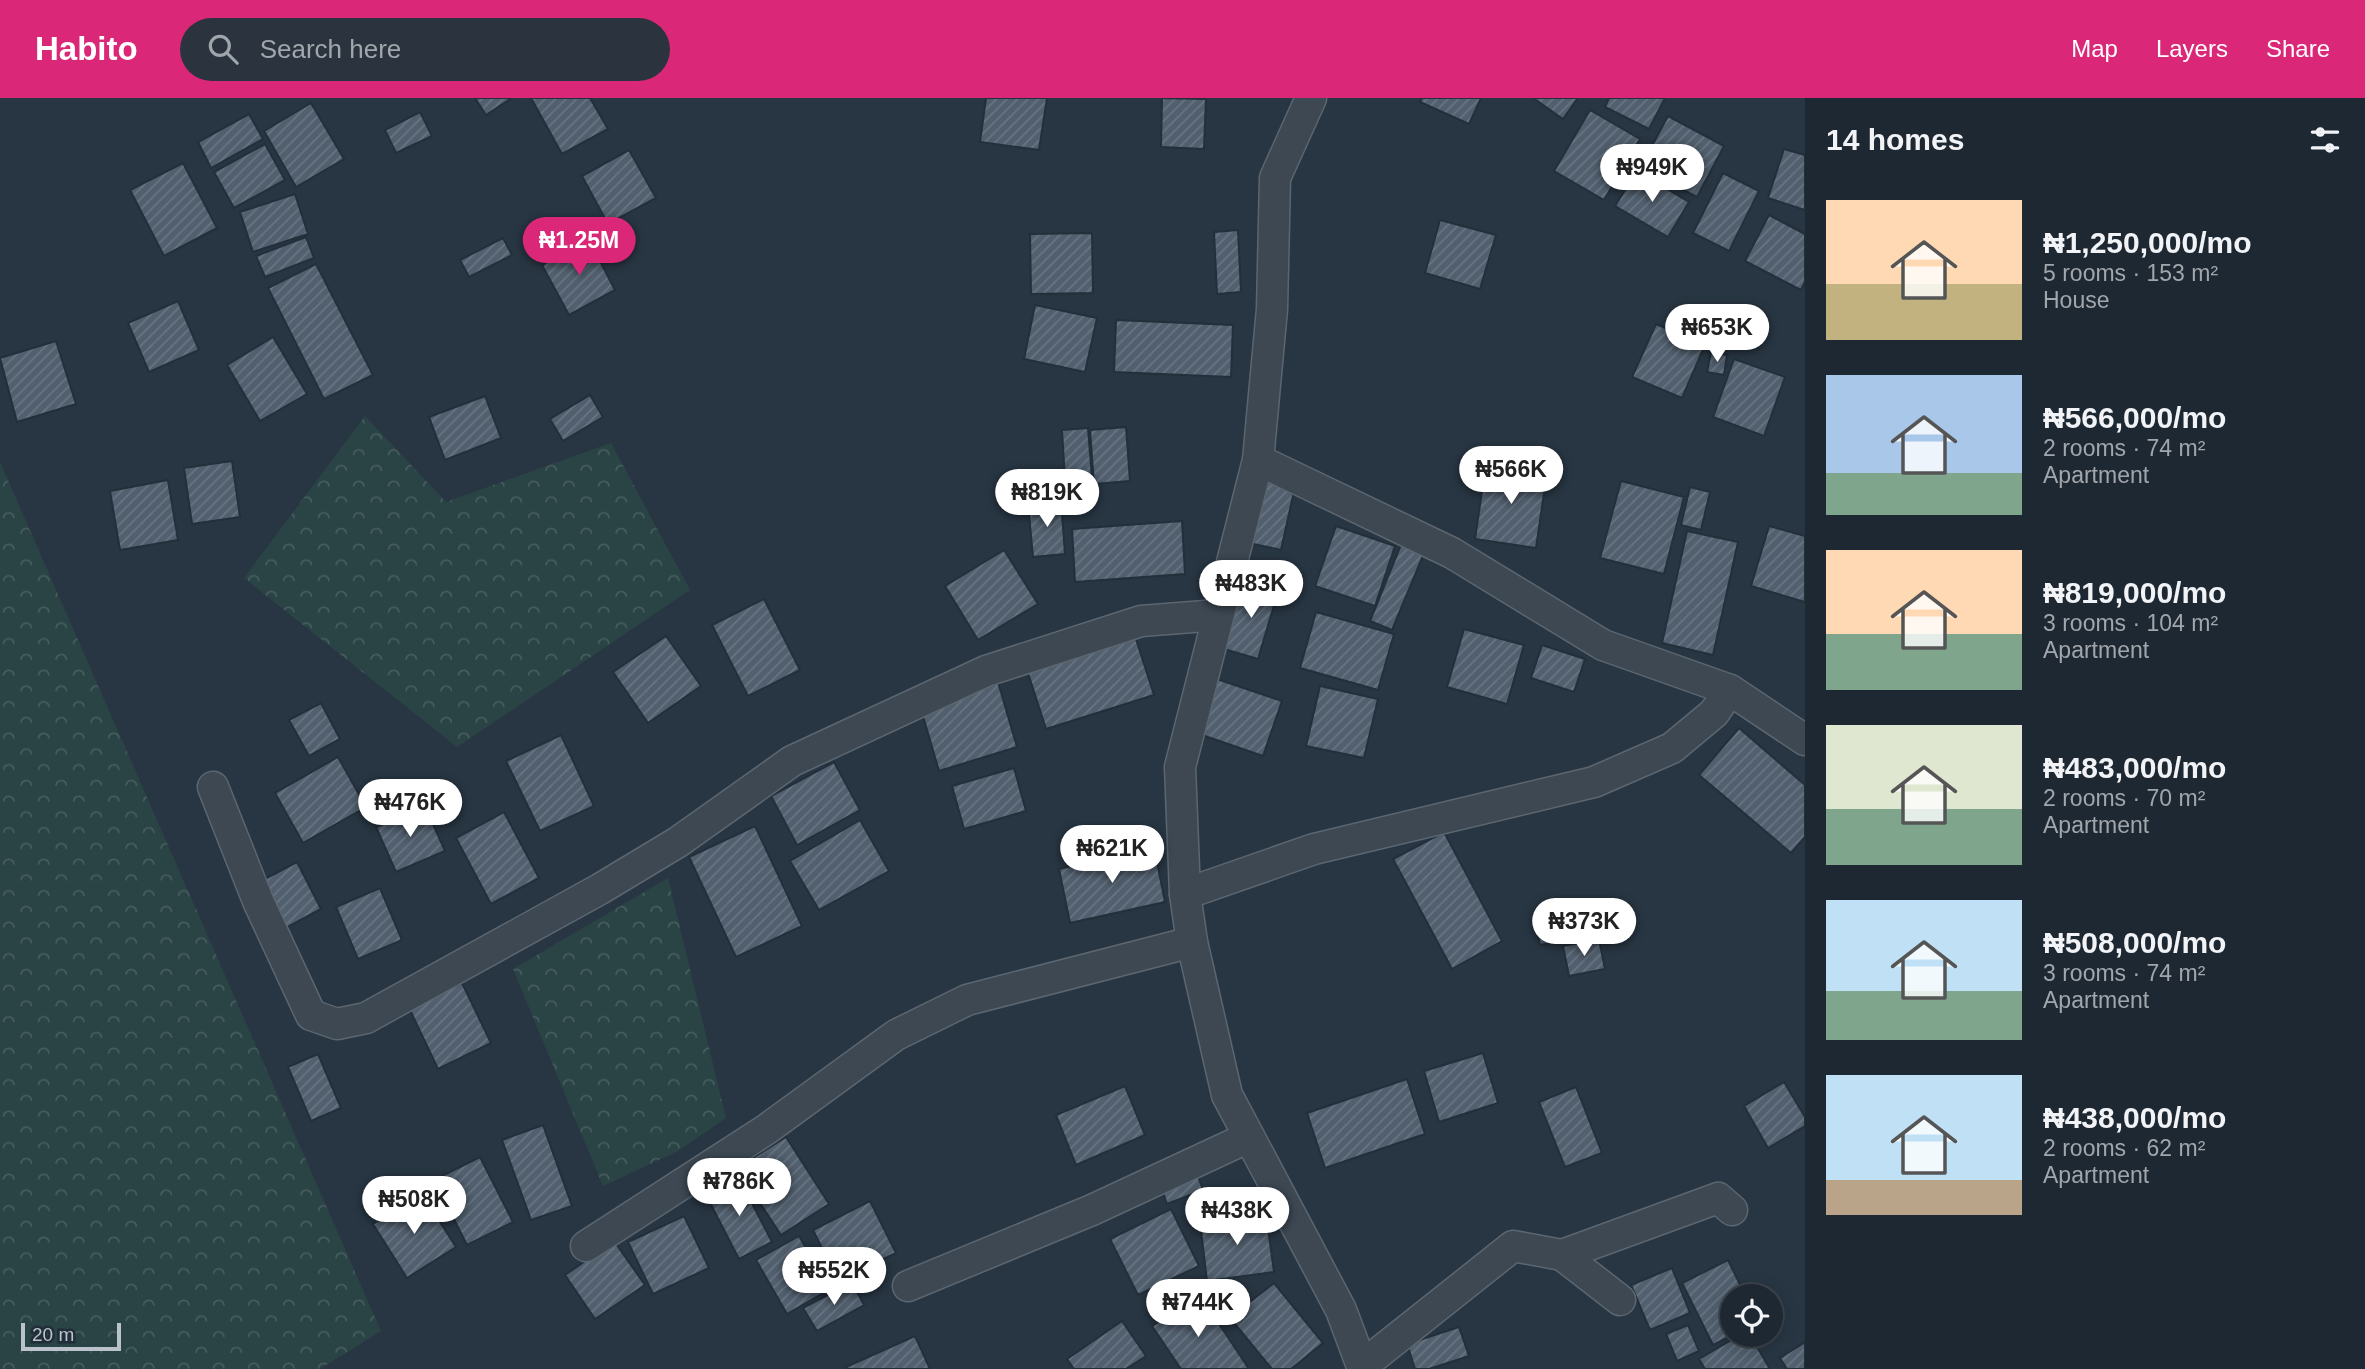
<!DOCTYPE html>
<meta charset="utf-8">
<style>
body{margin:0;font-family:Helvetica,sans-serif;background:#2b343e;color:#f1f3f6;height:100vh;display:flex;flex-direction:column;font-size:26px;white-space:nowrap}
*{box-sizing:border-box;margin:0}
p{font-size:23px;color:#a1a6ac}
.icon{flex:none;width:38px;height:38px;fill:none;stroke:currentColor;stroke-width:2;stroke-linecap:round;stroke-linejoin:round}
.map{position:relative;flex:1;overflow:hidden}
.sheet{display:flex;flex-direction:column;background:#1e2832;width:560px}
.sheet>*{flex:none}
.controls{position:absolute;left:1720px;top:1186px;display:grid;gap:14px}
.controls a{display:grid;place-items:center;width:63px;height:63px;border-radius:50%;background:#1e2832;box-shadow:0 4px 18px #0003,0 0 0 2px #3c444d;font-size:35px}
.scale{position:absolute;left:21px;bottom:18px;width:100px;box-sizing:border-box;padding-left:7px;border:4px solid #bac3cc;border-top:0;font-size:19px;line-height:24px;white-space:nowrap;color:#bac3cc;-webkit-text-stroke:5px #212d38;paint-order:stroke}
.price{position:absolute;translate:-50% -60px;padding:0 16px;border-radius:24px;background:#fff;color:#222;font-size:23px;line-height:46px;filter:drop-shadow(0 2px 4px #0008)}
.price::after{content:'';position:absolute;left:50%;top:42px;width:21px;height:16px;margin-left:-10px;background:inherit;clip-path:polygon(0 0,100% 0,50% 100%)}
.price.on{background:#db2777;color:#fff}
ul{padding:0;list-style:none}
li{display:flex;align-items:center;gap:21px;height:175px;padding:0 21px}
li span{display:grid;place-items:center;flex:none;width:196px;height:140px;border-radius:0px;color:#555}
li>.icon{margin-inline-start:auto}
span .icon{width:84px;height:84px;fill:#fffc;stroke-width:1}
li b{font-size:30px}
h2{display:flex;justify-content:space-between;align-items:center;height:84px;padding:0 21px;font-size:30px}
header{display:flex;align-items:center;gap:42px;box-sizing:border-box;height:98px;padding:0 35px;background:#db2777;color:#fff}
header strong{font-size:33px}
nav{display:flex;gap:38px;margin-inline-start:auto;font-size:24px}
.search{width:490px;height:63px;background:#2b343e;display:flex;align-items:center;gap:18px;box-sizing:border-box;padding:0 24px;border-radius:38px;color:#a1a6ac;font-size:26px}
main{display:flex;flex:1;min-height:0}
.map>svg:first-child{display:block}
</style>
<header>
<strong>Habito</strong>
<div class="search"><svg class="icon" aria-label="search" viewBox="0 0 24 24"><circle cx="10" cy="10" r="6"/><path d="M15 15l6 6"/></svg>Search here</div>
<nav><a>Map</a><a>Layers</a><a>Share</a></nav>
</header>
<main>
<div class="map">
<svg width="1805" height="1271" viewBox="0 0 1805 1271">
<defs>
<pattern id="forest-crowns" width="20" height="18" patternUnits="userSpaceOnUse" patternTransform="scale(1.75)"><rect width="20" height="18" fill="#2a4344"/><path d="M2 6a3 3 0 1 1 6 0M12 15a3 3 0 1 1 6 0" fill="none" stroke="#475c5e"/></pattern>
<pattern id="building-hatch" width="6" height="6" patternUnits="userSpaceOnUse" patternTransform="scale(1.75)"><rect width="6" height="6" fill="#515f6e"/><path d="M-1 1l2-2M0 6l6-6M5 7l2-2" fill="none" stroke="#687482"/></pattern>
</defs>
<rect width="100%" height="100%" fill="#283643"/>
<g fill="url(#forest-crowns)">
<path d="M365,318L446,404L611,345L690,492L457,649L244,480Z"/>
<path d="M0,364L381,1233L320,1271H0Z"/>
<path d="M668,780L726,1020L678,1053L603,1088L513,871Z"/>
</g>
<g fill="url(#building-hatch)" stroke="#232f3a" stroke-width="2">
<path d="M475,0H512L486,17Z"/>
<path d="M531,0H590L608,31L562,56Z"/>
<path d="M986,0H1047L1039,52L980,44Z"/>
<path d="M1162,0L1206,1L1204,51L1161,49Z"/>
<path d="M1422,0H1481L1469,26L1420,4Z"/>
<path d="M1533,0H1578L1563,21Z"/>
<path d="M1609,0H1665L1649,31L1605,9Z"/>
<path d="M311,5L344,61L296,89L264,33Z"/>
<path d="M1590,12L1640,41L1604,102L1554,73Z"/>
<path d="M420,14L432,38L396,55L385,32Z"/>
<path d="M249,16L263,41L211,70L198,44Z"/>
<path d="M1668,18L1724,48L1697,99L1640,70Z"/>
<path d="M265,46L285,82L234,110L214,74Z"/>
<path d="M1784,51L1805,57V112L1768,100Z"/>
<path d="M629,52L656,100L608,126L582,78Z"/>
<path d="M183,65L217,130L164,158L130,92Z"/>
<path d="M1637,73L1689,104L1668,139L1615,108Z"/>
<path d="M1723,75L1759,93L1729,153L1693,135Z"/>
<path d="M295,96L308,136L253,154L240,114Z"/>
<path d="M1769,117L1805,136V184L1801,192L1745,163Z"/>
<path d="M1440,122L1496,137L1480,191L1425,175Z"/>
<path d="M1238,132L1241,194L1217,196L1214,134Z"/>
<path d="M1092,135L1093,195L1031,196L1030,136Z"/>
<path d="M306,139L314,160L265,179L256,158Z"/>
<path d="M503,140L512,157L469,179L460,162Z"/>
<path d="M589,142L615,192L569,217L542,167Z"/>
<path d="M316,166L373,277L324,301L268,190Z"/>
<path d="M178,203L199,252L149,274L128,225Z"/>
<path d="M1035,207L1097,220L1085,274L1024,261Z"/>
<path d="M1116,222L1233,227L1231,279L1114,274Z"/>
<path d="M1656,226L1705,247L1682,300L1632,279Z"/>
<path d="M273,239L307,296L260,323L227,267Z"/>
<path d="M56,243L76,306L17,324L0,260Z"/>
<path d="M1711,254L1727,257L1724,277L1707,274Z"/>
<path d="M1734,261L1785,279L1764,338L1713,319Z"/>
<path d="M590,297L603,319L563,343L550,321Z"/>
<path d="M485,298L501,340L445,362L429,319Z"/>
<path d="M1126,329L1130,383L1094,386L1090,332Z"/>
<path d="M1088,330L1092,380L1065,383L1062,332Z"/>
<path d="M232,363L240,419L192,426L184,370Z"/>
<path d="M1486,366L1547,375L1536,450L1475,441Z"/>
<path d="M168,382L178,442L120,452L110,393Z"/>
<path d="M1262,382L1295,389L1281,452L1249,445Z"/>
<path d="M1621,383L1684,399L1664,476L1600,460Z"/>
<path d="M1690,389L1710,394L1701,432L1681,427Z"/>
<path d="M1061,402L1065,456L1033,459L1028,406Z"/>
<path d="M1182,423L1185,476L1075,484L1072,431Z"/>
<path d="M1336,428L1395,448L1375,508L1315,488Z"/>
<path d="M1769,428L1805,438V504L1751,488Z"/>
<path d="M1687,433L1738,444L1713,557L1662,545Z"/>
<path d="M1402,444L1425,453L1392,532L1370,523Z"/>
<path d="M1004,452L1038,506L978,542L945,488Z"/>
<path d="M1243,484L1278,494L1258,561L1224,551Z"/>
<path d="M764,501L800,572L748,598L712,527Z"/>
<path d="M1316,514L1394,536L1378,592L1300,570Z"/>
<path d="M1464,531L1524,547L1507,606L1447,589Z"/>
<path d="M666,538L701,588L648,625L613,574Z"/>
<path d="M1135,538L1154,597L1046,631L1027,572Z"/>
<path d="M1542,547L1585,561L1574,594L1531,580Z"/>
<path d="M1217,581L1282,603L1263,658L1199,636Z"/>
<path d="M998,584L1017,649L939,673L920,608Z"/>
<path d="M1320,588L1378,601L1364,660L1306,648Z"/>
<path d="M321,605L340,641L309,658L289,622Z"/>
<path d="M1739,630L1805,687V739L1791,755L1699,677Z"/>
<path d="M561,637L594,708L540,733L506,663Z"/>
<path d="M338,659L366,709L303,745L275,695Z"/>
<path d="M834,664L860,712L797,747L771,698Z"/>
<path d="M1014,670L1026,713L964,731L952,688Z"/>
<path d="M425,708L445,753L396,774L376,729Z"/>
<path d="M504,714L539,780L491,806L456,740Z"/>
<path d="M860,722L889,773L819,812L790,763Z"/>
<path d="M755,728L802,828L736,859L689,759Z"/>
<path d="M1444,734L1502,843L1452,871L1393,761Z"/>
<path d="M1154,749L1165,804L1070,825L1059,771Z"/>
<path d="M297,764L321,811L284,831L259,784Z"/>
<path d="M380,790L402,842L358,861L336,809Z"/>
<path d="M1570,816L1574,841L1540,847L1535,823Z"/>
<path d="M1599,841L1605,871L1569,878L1563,848Z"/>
<path d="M462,885L491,945L438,971L409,910Z"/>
<path d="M1483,955L1498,1005L1439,1024L1424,973Z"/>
<path d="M318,956L341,1010L311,1023L288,969Z"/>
<path d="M1407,981L1425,1036L1325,1070L1307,1015Z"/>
<path d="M1784,984L1805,1019V1028L1768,1050L1744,1008Z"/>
<path d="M1125,988L1145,1037L1076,1067L1056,1017Z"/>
<path d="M1576,989L1602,1055L1565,1069L1539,1004Z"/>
<path d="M543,1027L572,1108L531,1122L502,1042Z"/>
<path d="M786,1039L829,1106L781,1137L737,1070Z"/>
<path d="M480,1059L513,1124L467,1147L434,1082Z"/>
<path d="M1198,1078L1203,1092L1167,1106L1162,1092Z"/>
<path d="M739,1080L772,1144L739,1161L706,1097Z"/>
<path d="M422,1096L456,1149L407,1180L373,1126Z"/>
<path d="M870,1103L896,1155L838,1183L813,1132Z"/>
<path d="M1171,1111L1199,1168L1138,1197L1110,1141Z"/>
<path d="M1266,1115L1274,1174L1207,1183L1200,1124Z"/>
<path d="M684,1118L709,1170L653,1196L628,1144Z"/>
<path d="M799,1138L830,1191L787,1216L756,1162Z"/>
<path d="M614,1143L645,1187L595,1221L565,1177Z"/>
<path d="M1728,1162L1746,1199H1732L1733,1237L1713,1247L1682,1185Z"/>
<path d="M1672,1170L1690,1215L1650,1232L1631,1187Z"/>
<path d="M852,1184L864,1207L817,1233L803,1210Z"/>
<path d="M1274,1185L1323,1245L1291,1271H1272L1230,1220Z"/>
<path d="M1200,1197L1249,1271H1181L1152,1228Z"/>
<path d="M1122,1223L1146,1258L1126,1271H1074L1067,1261Z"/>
<path d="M1688,1227L1699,1253L1677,1263L1666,1236Z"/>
<path d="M1459,1229L1469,1258L1429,1271H1415L1407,1246Z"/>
<path d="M1740,1237H1750L1770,1271H1705L1699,1261Z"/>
<path d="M915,1238L930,1271H847L846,1269Z"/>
<path d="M1805,1244V1271H1787L1780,1260Z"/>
</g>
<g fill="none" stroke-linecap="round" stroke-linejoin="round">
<defs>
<g id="street">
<path d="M1311,0L1275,80L1272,211L1258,362L1180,669L1185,796L1192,844L1227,997L1341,1212L1363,1271"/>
<path d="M1730,592L1805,642"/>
<path d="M213,689L258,803L311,917L337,926L366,920L600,791L678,744L792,663L986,573L1141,523L1218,517"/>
<path d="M1185,796L1314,751L1594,684L1672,650L1714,615L1730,592L1603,547L1452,455L1258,362"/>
<path d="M586,1148L767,1031L896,937L967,902L1192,844"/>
<path d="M1562,1157L1718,1100L1732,1112"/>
<path d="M908,1188L1092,1112L1249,1039"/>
<path d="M1362,1268L1513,1148L1562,1157L1620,1202"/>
</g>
</defs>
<use href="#street" stroke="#5b6670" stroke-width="33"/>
<use href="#street" stroke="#3d4853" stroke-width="30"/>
</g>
</svg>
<div class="controls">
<a><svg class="icon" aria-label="locate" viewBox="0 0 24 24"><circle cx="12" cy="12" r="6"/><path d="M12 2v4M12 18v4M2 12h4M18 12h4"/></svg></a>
</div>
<div class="scale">20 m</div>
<b class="price" style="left:1652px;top:106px">₦949K</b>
<b class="price on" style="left:579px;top:179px">₦1.25M</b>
<b class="price" style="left:1717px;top:266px">₦653K</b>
<b class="price" style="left:1511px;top:408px">₦566K</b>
<b class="price" style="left:1047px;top:431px">₦819K</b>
<b class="price" style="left:1251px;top:522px">₦483K</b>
<b class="price" style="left:410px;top:741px">₦476K</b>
<b class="price" style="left:1112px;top:787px">₦621K</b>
<b class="price" style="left:1584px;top:860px">₦373K</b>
<b class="price" style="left:739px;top:1120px">₦786K</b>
<b class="price" style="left:414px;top:1138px">₦508K</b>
<b class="price" style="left:1237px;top:1149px">₦438K</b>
<b class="price" style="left:834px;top:1209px">₦552K</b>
<b class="price" style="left:1198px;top:1241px">₦744K</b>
</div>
<section class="sheet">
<h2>14 homes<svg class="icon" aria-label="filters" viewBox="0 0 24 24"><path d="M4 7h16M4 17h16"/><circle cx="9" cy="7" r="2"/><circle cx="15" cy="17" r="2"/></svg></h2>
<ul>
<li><span style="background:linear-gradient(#ffd9b3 60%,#c2b280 0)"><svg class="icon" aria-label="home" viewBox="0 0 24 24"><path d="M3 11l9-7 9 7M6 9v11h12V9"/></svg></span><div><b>₦1,250,000/mo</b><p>5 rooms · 153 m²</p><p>House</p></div></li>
<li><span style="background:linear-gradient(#a9c7e8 70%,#7fa58c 0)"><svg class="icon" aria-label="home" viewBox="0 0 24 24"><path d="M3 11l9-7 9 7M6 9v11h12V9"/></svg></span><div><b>₦566,000/mo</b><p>2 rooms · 74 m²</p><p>Apartment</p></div></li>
<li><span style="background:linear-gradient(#ffd9b3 60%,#7fa58c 0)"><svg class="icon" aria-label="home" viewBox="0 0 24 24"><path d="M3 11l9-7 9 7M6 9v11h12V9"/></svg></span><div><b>₦819,000/mo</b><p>3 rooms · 104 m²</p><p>Apartment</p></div></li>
<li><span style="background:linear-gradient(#dfe7d0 60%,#7fa58c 0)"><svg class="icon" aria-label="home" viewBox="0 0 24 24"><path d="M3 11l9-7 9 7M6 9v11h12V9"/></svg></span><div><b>₦483,000/mo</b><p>2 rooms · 70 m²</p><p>Apartment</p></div></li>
<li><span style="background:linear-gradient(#bfe0f5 65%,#7fa58c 0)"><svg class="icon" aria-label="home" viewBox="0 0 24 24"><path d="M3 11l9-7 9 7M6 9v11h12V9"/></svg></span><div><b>₦508,000/mo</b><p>3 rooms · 74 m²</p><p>Apartment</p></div></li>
<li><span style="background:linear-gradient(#bfe0f5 75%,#b9a48a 0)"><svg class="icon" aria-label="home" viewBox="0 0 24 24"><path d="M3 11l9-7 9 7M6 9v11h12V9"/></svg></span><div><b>₦438,000/mo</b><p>2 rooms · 62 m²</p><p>Apartment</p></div></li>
</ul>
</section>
</main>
